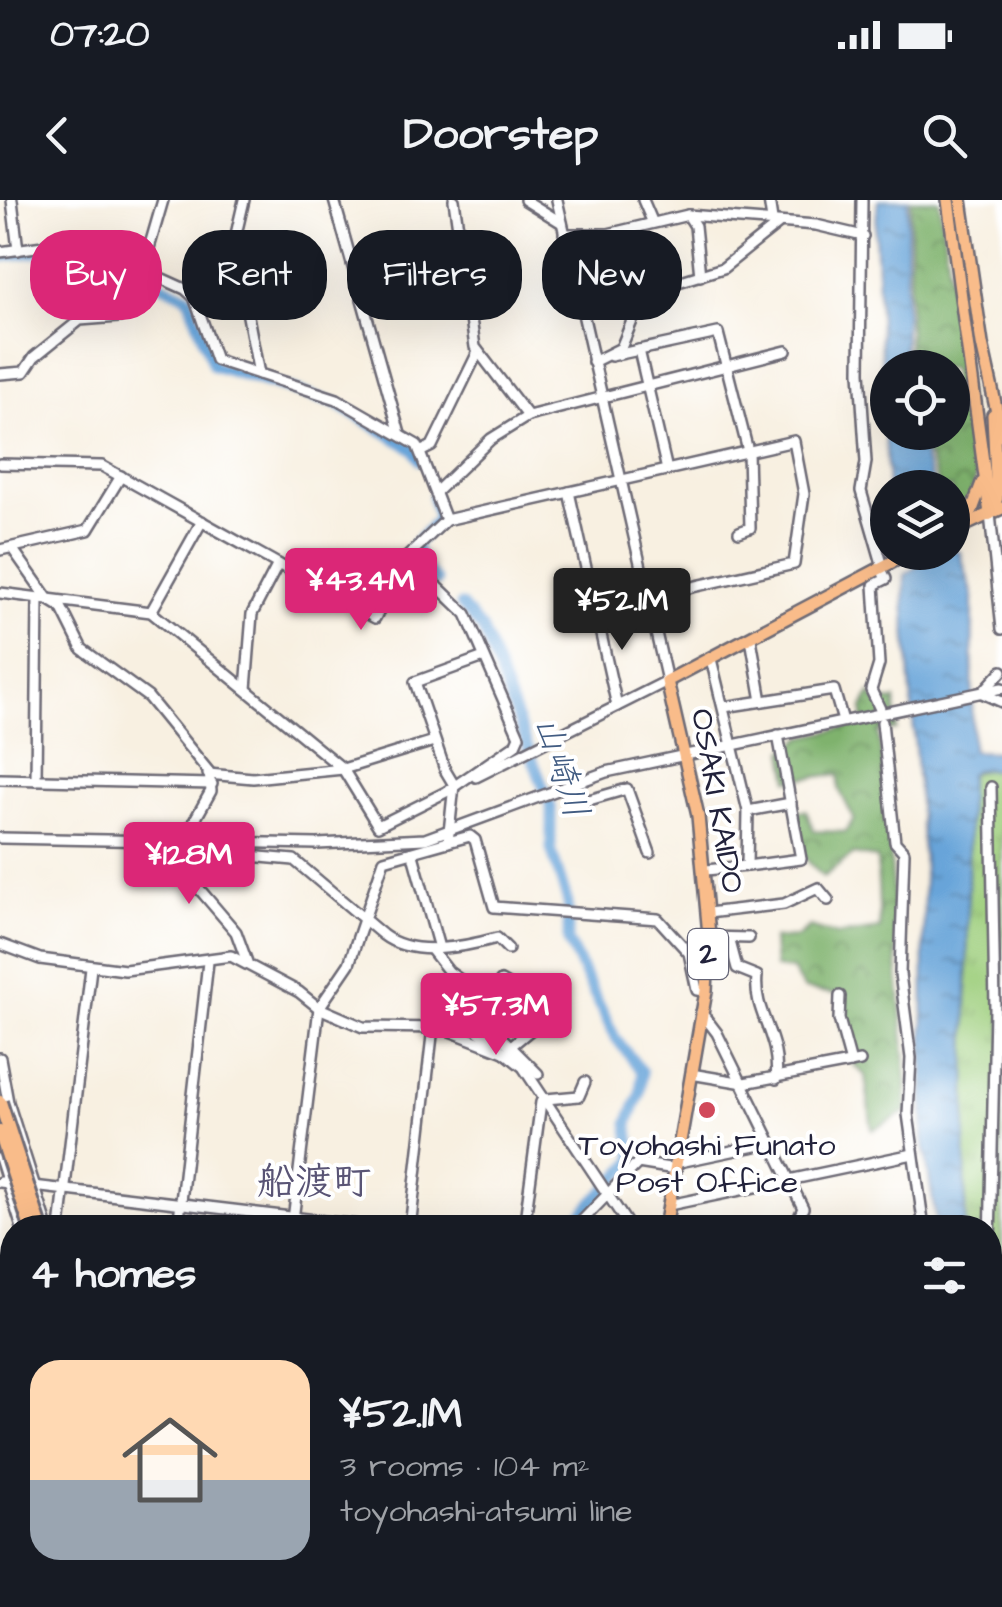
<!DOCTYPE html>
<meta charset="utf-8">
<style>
body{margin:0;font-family:"Architects Daughter","Klee One",sans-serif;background:#20242c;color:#f1f3f6;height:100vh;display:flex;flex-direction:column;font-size:38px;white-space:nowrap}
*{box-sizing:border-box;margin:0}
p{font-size:32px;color:#9ea1a6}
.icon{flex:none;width:55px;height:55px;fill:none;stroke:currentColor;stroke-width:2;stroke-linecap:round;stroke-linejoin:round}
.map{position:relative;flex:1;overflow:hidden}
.details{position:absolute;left:0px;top:1015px;width:1002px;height:392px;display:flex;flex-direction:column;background:#171b24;border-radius:40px 40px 0 0;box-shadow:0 10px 40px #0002}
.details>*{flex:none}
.hud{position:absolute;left:30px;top:30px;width:942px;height:90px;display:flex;gap:20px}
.tools{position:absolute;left:870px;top:150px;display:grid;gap:20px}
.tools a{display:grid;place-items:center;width:100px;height:100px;border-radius:50%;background:#171b24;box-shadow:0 10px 40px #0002;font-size:50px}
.price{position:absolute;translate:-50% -85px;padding:0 22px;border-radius:10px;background:#db2777;color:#fff;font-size:32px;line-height:65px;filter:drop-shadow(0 2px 5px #0008)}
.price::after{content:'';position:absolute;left:50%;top:60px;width:30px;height:22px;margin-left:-15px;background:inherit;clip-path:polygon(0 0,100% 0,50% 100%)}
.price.on{background:#222;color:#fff}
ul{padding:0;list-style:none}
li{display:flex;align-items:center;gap:30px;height:250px;padding:0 30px}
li+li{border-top:2px solid #363941}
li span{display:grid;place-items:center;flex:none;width:280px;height:200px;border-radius:30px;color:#555}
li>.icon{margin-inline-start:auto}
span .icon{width:120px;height:120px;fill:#fffc;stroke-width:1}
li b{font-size:42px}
h2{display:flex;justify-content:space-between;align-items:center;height:120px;padding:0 30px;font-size:42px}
.pill{padding:0 35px;border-radius:40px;background:#171b24;box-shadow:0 10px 40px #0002;font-size:35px;line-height:90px}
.pill.on{background:#db2777;color:#fff}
.status{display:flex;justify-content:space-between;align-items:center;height:70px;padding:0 50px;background:#171b24;direction:ltr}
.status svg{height:28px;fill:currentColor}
header{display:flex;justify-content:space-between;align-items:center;height:130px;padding:0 30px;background:#171b24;font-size:45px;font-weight:700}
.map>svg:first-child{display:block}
</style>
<div class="status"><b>07:20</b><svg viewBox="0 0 49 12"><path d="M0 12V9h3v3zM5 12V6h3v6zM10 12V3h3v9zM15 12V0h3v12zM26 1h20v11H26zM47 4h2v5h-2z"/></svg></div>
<header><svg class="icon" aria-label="back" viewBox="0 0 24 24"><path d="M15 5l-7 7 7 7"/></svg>Doorstep<svg class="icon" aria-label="search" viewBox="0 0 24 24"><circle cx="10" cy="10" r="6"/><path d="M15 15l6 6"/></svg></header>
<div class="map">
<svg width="1002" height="1407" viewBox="0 0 1002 1407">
<defs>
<pattern id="forest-crowns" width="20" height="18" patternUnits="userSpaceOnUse" patternTransform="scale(2.5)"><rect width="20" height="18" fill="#7fb26d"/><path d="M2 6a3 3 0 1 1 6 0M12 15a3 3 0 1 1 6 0" fill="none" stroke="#68905b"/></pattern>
<pattern id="park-tufts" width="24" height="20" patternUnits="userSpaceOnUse" patternTransform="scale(2.5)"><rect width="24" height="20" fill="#9fcf7e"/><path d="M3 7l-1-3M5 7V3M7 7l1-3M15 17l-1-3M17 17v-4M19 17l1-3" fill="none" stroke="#89b16e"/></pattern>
<pattern id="water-ripples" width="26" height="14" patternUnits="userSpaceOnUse" patternTransform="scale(2.5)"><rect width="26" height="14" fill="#68a4d9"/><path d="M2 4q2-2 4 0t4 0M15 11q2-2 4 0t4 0" fill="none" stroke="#5585b1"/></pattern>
</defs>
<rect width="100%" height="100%" fill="#fff"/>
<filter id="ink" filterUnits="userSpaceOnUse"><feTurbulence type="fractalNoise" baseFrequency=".01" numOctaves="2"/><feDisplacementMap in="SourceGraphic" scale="20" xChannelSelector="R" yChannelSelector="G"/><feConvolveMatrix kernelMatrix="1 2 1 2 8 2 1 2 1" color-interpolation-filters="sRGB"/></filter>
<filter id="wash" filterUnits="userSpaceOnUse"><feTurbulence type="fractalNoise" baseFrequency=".0048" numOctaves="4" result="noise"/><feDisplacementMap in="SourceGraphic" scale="40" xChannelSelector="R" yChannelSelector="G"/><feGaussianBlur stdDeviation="2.25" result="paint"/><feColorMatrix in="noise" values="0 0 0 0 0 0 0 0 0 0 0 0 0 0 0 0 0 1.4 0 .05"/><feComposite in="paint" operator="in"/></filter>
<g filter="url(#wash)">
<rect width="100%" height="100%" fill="#f8f0e1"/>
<g fill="url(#forest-crowns)" stroke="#506a54" stroke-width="2.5">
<path d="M911,0H939L977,275L969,303L953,317L952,288L939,287L920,233L952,232V168H908Z"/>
<path d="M870,493L877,503L895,500L897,530L878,532C891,612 891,692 898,772C902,820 908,864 906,912L872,930L865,875L854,865L841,821L842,795L804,789L792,770L775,768L773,739L797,737L809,727L838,735L880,729L877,658L854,654L823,677L804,657L796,611L806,610L814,631L845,632L854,619L839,589V574L789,580L784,551L803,537L863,524V508Z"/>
</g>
<path fill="url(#park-tufts)" stroke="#60785c" stroke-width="2.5" d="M1002,564V1050L995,1071L1002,1074L990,1103V1028H965L969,574Z"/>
<g fill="url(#water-ripples)" stroke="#45638a" stroke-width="2.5">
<path d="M878,0H908L904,167L888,168V232L916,233L934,287H888L875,33Z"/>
<path d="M953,350L960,352L973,396L972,551L1002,552V570H975L969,574L965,1027H937L923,939L924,667L904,400L905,375L935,353Z"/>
<path d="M0,1219L12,1222V1362L0,1358Z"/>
<path d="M109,1395H496L509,1407H255L133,1403Z"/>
</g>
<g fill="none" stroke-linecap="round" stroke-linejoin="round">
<g stroke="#68a4d9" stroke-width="11">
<path d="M0,57L81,46L188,97L213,166L335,203L413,249L420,261"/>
<path d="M433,297L438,319L415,344L422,365L437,381"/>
<path d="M461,405L483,430L551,607V649L568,703V741L615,837L642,872L640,894L628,923L634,960L568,1028"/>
</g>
</g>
</g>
<g filter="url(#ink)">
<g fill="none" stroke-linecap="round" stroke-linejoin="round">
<defs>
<g id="minor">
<path d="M12,0L18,50"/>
<path d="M244,0L234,43L259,174"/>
<path d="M334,0L400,234"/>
<path d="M454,0L475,147L528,216"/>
<path d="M525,0L562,23"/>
<path d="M643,0L652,21"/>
<path d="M769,0L772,20"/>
<path d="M862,0L860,172L866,262L861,291L883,367"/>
<path d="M688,15L695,26L700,76"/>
<path d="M564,34H608L688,15L816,25L863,36"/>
<path d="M0,52L79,41L185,89L194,97L216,160L337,199L417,245L446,320"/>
<path d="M639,150L667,270"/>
<path d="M611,156L718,133L748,251L750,328L739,332"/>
<path d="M593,162L621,148L632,121L648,99L678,82L723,68L778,24"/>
<path d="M0,174L24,172L34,157L80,120L119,117L143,69L163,0"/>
<path d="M422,251L432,246L478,152"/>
<path d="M0,264L102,266L375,418L407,357L446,320L794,241L804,294L794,364L595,409"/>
<path d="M437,291L491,239L528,216L786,151"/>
<path d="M569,292L617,506"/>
<path d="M990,314L1002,429"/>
<path d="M12,348L48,399L61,407L82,449L148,497L209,572L211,591L182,643L181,655L195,684L236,732L247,762"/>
<path d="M0,350L88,330L121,276"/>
<path d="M0,393L151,412L343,569L378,626L446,592L515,545L519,536L466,414L407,357"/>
<path d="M151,412L202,321"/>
<path d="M751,439L762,501"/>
<path d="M1002,471L982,493L1002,502"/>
<path d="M246,489L252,414L278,364"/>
<path d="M724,507L834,490L843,521"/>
<path d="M880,509L871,490L879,464L874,385L886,379L881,369"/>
<path d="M882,522L895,642L904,652L900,774L911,858L908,914L924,1028"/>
<path d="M208,574L253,578L343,569L434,541"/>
<path d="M476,577L667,481L557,0"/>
<path d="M0,579L212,584"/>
<path d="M36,580L38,398"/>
<path d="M565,588L575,604L627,589L650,653"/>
<path d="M748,611L791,603"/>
<path d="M0,638L317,644L425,639L606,572L1002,488"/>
<path d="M448,642L470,636L475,640L494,707L658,719L689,753L697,790L706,791"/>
<path d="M181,650L294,660L383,735C413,758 464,747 497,738L508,749"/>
<path d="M413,655L439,748"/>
<path d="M747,666L801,659L778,535"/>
<path d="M706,670L747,666L748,611L711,459"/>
<path d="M708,713L784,704L818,688L828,700"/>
<path d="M709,737L749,738"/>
<path d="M729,738L737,768L757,776C753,815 781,835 776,879"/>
<path d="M0,744L40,759L125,770L231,756L299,792L319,808L363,827L442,828L509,854"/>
<path d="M431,749L449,772L485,798L470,825L523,867L630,1028"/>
<path d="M840,796L839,819L851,863"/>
<path d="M485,798L501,781L549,808L539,823L511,846"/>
<path d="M701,812L717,833L803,1008L794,1028"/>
<path d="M471,819L504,840L538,874"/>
<path d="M0,858L8,902L48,1028"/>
<path d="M691,874L744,883L860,861"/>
<path d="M546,899L579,896L585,882"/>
<path d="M0,958L22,1028"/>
<path d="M675,963L770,943"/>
<path d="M0,982L383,1028"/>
<path d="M669,1005L913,954"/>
<path d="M802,1015L813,1028"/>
<path d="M60,1028L91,768"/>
<path d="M178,1028L208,762"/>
<path d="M292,1028L319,808L349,764L384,660L448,642L454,585L445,570L415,482L484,457"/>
<path d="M410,1028L433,827"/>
<path d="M524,1028L541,902L546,899"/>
<path d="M575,1028L638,963L675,969"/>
<path d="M901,1028L923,1023"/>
<path d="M990,1045L995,809L991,587"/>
<path d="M990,1067L1002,1071"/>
<path d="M990,1136L1002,1108"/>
<path d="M0,1153L12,1154"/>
<path d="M990,1176L1002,1148"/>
<path d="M0,1207L12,1212"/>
<path d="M990,1279L1002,1252"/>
<path d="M990,1363L1002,1339"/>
<path d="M0,1366L12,1370"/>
<path d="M49,1395L51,1407"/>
<path d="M78,1395L108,1407"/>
<path d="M516,1395L527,1407"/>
<path d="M694,1395L707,1407"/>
<path d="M825,1395L828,1407"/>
<path d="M711,1407L720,1395"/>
<path d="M738,1407L746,1395"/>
<path d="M873,1407L878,1395"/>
<path d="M885,1407L888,1395"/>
<path d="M903,1407L906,1395"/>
<path d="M933,1407V1395"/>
<path d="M968,1407L974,1395"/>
</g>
<g id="major">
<path d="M948,0L990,314"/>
<path d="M961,0L982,144L1002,235"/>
<path d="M990,314L997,298L993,215"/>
<path d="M961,327L1002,308"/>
<path d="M954,330L972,310L982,283"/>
<path d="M665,1028L706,791L709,735L698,616L667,481L911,352"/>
<path d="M441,1407L458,1395"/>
</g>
<g id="highway">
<path d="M151,1395L155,1407"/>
<path d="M161,1395L165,1407"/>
</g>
</defs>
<use href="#minor" stroke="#6d6a75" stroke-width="14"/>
<use href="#major" stroke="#6d6a75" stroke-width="16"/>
<use href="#highway" stroke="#6d6a75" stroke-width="18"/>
<use href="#minor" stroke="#fff" stroke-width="9"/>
<use href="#major" stroke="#f9bc8a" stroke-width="11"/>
<use href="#highway" stroke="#f9bc8a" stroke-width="12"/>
<defs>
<g id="highway-bridge">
<path d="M0,902L41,1028"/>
<path d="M0,932L31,1028"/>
</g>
</defs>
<use href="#highway-bridge" stroke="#6d6a75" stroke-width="18" stroke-linecap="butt"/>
<use href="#highway-bridge" stroke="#f9bc8a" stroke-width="12"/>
</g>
</g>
<circle fill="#d1495b" stroke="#fff" stroke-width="4" cx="707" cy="910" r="10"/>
<g text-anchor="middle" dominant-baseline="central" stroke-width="8" stroke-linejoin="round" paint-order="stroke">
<rect fill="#fff" stroke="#646476" stroke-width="2.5" x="688" y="729" width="40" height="50" rx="8"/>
<g font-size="30" font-weight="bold" fill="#22223b">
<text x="708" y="754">2</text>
</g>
<g font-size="32" fill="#22223b" stroke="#fff">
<text transform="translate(717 601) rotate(80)">OSAKI KAIDO</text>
</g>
<g font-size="32" fill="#22223b" stroke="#fff">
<text x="707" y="945">Toyohashi Funato<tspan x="707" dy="37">Post Office</tspan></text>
</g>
<g font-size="35" font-style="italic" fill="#425c82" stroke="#fff">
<text transform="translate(561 567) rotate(72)">山崎川</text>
</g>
<g font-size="38" font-weight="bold" fill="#595475" stroke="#fff">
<text x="314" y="983">船渡町</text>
</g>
</g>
</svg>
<div class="tools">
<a><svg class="icon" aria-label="locate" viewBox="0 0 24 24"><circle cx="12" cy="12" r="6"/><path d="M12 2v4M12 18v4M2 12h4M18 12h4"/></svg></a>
<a><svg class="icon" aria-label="layers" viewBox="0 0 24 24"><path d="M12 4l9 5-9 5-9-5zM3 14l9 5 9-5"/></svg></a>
</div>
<b class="price" style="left:361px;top:433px">¥43.4M</b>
<b class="price on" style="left:622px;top:453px">¥52.1M</b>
<b class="price" style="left:189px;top:707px">¥128M</b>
<b class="price" style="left:496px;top:858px">¥57.3M</b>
<div class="hud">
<a class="pill on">Buy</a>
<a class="pill">Rent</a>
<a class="pill">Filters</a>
<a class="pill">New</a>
</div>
<section class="details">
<h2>4 homes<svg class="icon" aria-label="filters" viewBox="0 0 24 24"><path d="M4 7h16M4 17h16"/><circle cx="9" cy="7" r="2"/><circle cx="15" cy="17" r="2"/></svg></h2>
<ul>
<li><span style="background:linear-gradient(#ffd9b3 60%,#9aa5b1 0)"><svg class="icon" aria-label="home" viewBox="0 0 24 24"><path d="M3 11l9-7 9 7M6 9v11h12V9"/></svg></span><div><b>¥52.1M</b><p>3 rooms · 104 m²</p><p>toyohashi-atsumi line</p></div></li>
</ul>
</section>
</div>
